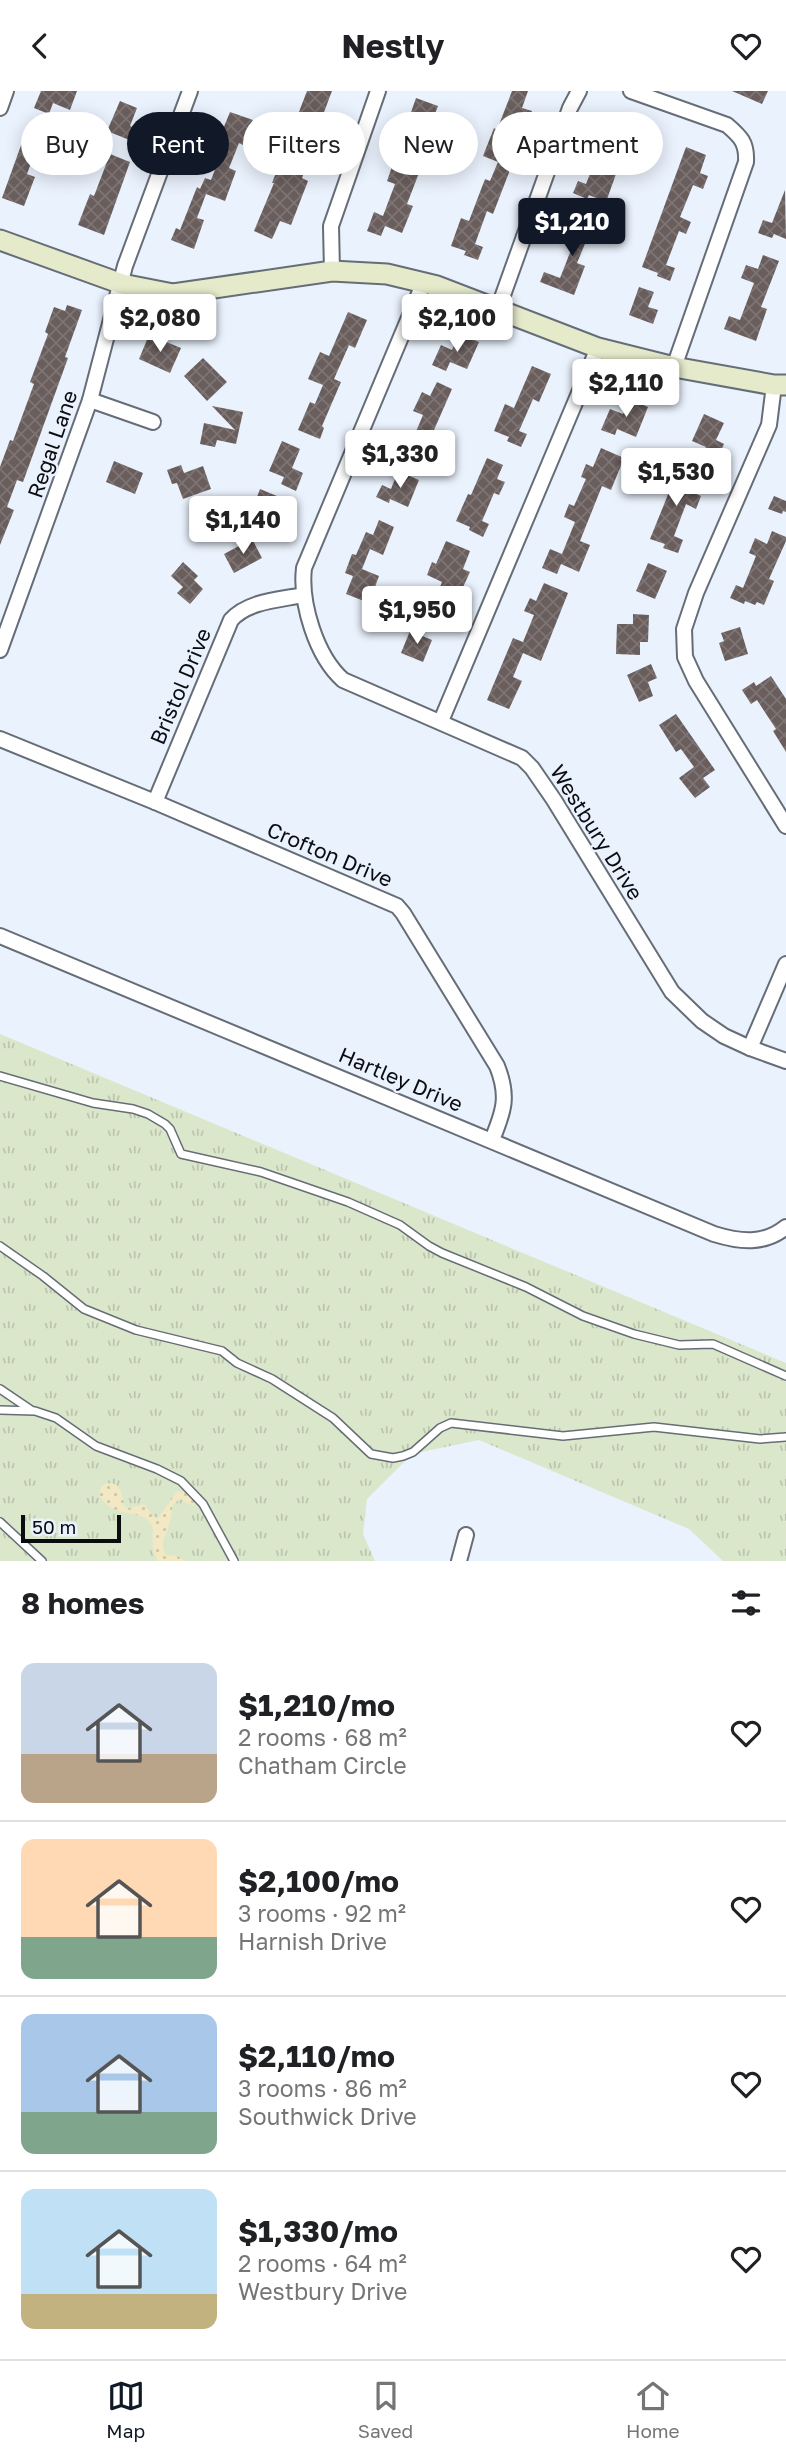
<!DOCTYPE html>
<meta charset="utf-8">
<style>
body{margin:0;font-family:"Golos Text",sans-serif;background:#f6f6f6;color:#202124;height:100vh;display:flex;flex-direction:column;font-size:26px;white-space:nowrap}
*{box-sizing:border-box;margin:0}
p{font-size:23px;color:#757577}
.icon{flex:none;width:38px;height:38px;fill:none;stroke:currentColor;stroke-width:2;stroke-linecap:round;stroke-linejoin:round}
.map{position:relative;height:1470px;overflow:hidden}
.side{display:flex;flex-direction:column;background:#fff;flex:1}
.side>*{flex:none}
.hud{position:absolute;left:21px;top:21px;width:746px;height:63px;display:flex;gap:14px}
.scale{position:absolute;left:21px;bottom:18px;width:100px;box-sizing:border-box;padding-left:7px;border:4px solid #0a0c10;border-top:0;font-size:19px;line-height:24px;white-space:nowrap;color:#0a0c10;-webkit-text-stroke:5px #eaf2fd;paint-order:stroke}
.price{position:absolute;translate:-50% -60px;padding:0 16px;border-radius:7px;background:#fff;color:#222;font-size:23px;line-height:46px;filter:drop-shadow(0 2px 4px #0008)}
.price::after{content:'';position:absolute;left:50%;top:42px;width:21px;height:16px;margin-left:-10px;background:inherit;clip-path:polygon(0 0,100% 0,50% 100%)}
.price.current{background:#111827;color:#fff}
ul{padding:0;list-style:none}
li{display:flex;align-items:center;gap:21px;height:175px;padding:0 21px}
li+li{border-top:2px solid #e0e0e0}
li span{display:grid;place-items:center;flex:none;width:196px;height:140px;border-radius:14px;color:#555}
li>.icon{margin-inline-start:auto}
span .icon{width:84px;height:84px;fill:#fffc;stroke-width:1}
li b{font-size:30px}
h2{display:flex;justify-content:space-between;align-items:center;height:84px;padding:0 21px;font-size:30px}
.tag{padding:0 24px;border-radius:32px;background:#fff;box-shadow:0 4px 18px #0003;font-size:24px;line-height:63px}
.tag.current{background:#111827;color:#fff}
header{display:flex;justify-content:space-between;align-items:center;height:91px;padding:0 21px;background:#fff;font-size:32px;font-weight:700}
.dock{display:flex;justify-content:space-around;align-items:center;height:98px;border-top:2px solid #e0e0e0;background:#fff;font-size:19px;color:#757577}
.dock a{display:grid;justify-items:center;gap:4px}
.dock .current{color:#111827}
.map>svg:first-child{display:block}
</style>
<header><svg class="icon" aria-label="back" viewBox="0 0 24 24"><path d="M15 5l-7 7 7 7"/></svg>Nestly<svg class="icon" aria-label="heart" viewBox="0 0 24 24"><path d="M12 20l-8-8c-3-5 5-10 8-4 3-6 11-1 8 4z"/></svg></header>
<div class="map">
<svg width="786" height="1470" viewBox="0 0 786 1470">
<defs>
<pattern id="grass-tufts" width="24" height="20" patternUnits="userSpaceOnUse" patternTransform="scale(1.75)"><rect width="24" height="20" fill="#dbe7cb"/><path d="M3 7l-1-3M5 7V3M7 7l1-3M15 17l-1-3M17 17v-4M19 17l1-3" fill="none" stroke="#bbc5ad"/></pattern>
<pattern id="sand-dots" width="8" height="8" patternUnits="userSpaceOnUse" patternTransform="scale(1.75)"><rect width="8" height="8" fill="#f2e8c3"/><path d="M2 2h.1M6 6h.1" fill="none" stroke="#cec6a6" stroke-width="1.8" stroke-linecap="round"/></pattern>
<pattern id="building-cross-hatch" width="8" height="8" patternUnits="userSpaceOnUse" patternTransform="scale(1.75)"><rect width="8" height="8" fill="#6a5e5d"/><path d="M0 0l8 8M0 8l8-8" fill="none" stroke="#7d7474"/></pattern>
</defs>
<rect width="100%" height="100%" fill="#eaf2fd"/>
<path fill="url(#grass-tufts)" d="M0,943L786,1272V1470H723L689,1438L479,1349L412,1363L367,1408L363,1443L375,1470H0Z"/>
<path fill="url(#sand-dots)" d="M106,1392C123,1391 121,1403 125,1416L130,1417L144,1413L153,1425L158,1427L177,1401C185,1400 193,1402 195,1410L193,1415L180,1408L173,1414C171,1421 171,1430 168,1437C165,1447 159,1454 166,1464L178,1465L185,1470H158C148,1454 156,1440 151,1433C140,1416 114,1430 99,1404L101,1396Z"/>
<g fill="url(#building-cross-hatch)">
<path d="M41,0H77L70,19L53,12L49,23L34,17Z"/>
<path d="M307,0H332L318,37L326,40L320,53L306,48L308,45L292,39Z"/>
<path d="M512,0H528L522,17L532,20L527,33L520,31L507,63L515,66L493,123L487,120L475,153L483,156L478,169L464,164L466,160L451,155L461,127L469,130L485,88L490,90L498,71L483,65L494,37L497,39Z"/>
<path d="M732,0H768L762,13Z"/>
<path d="M416,7L438,15L427,43L421,40L412,64L424,69L407,113L413,115L402,142L385,135L381,145L367,140L374,121L383,125L395,93L387,90Z"/>
<path d="M120,10L137,17L130,35L142,40L137,52L107,40Z"/>
<path d="M230,21L253,29L243,54L239,52L229,77L236,80L225,110L206,103L197,127L204,129L194,158L171,149L176,137L180,139L197,96L200,98L205,87L211,89L222,60L206,54L213,35L223,38Z"/>
<path d="M602,28L624,37L606,79L616,83L606,111L589,104L587,108L573,102L578,90L586,93L599,60L590,56Z"/>
<path d="M43,33L63,40L52,70L34,64L27,83L35,86L24,115L2,107L24,46L36,51Z"/>
<path d="M686,56L706,64L700,82L708,85L703,98L693,94L680,126L691,131L686,143L679,140L666,174L675,177L670,190L657,185L658,182L642,176Z"/>
<path d="M284,61L308,70L302,87L308,90L291,134L280,130L272,148L254,140L274,92H272Z"/>
<path d="M110,63L130,71L104,144L78,134L90,103L94,105Z"/>
<path d="M785,99L786,148L774,143L772,147L758,142L763,129L772,132Z"/>
<path d="M579,124L594,131L577,172L585,175L574,204L540,191L544,181L560,187L573,154L561,149L567,136L573,139Z"/>
<path d="M763,164L779,170L761,216L767,218L756,250L724,238L729,225L740,229L754,192L741,187L746,174L758,178Z"/>
<path d="M639,196L654,201L648,216L658,219L653,233L629,224Z"/>
<path d="M67,214L82,219L65,266L68,267L23,391L17,389L7,416L14,419L0,454V376L10,349L13,350L34,293L30,291L48,243L45,241L54,216L65,220Z"/>
<path d="M348,221L367,229L355,257L349,254L334,288L341,291L322,335L324,337L320,348L298,339L310,311L315,313L323,294L308,288L320,261L329,265Z"/>
<path d="M459,243L479,251L467,278L450,271L446,280L432,274L441,254L452,259Z"/>
<path d="M149,244L181,257L170,282L139,268Z"/>
<path d="M203,267L227,291L207,310L184,285Z"/>
<path d="M532,275L551,283L539,311L533,308L519,340L527,343L521,356L507,350L509,346L494,340L505,313L514,317Z"/>
<path d="M437,291L452,298L434,339L441,342L430,368L411,359L407,370L393,364L402,345L412,350L423,324L413,320L422,301L430,305Z"/>
<path d="M629,308L648,316L636,346L617,338L615,344L601,339L610,318L623,323Z"/>
<path d="M212,315L243,321L236,353L217,349L215,356L200,353L204,332L235,339Z"/>
<path d="M704,323L724,332L716,349L724,353L716,371L702,365L706,356L692,350Z"/>
<path d="M282,350L300,358L292,377L303,382L296,400L281,393L284,386L269,380Z"/>
<path d="M601,357L624,367L611,399L602,395L580,450L590,454L579,481L561,473L557,483L542,477L550,458L562,463L575,431L564,426L569,413L574,415L586,388L581,386L586,373L593,376Z"/>
<path d="M487,367L503,374L497,388L505,391L499,404L494,402L482,430L489,433L483,446L469,439L470,436L456,430L468,403L471,404Z"/>
<path d="M114,370L143,382L135,403L106,391Z"/>
<path d="M181,374L184,382L203,375L211,398L183,408L177,392L172,393L167,379Z"/>
<path d="M680,374L701,383L693,401L701,405L696,418L686,413L674,445L683,449L678,462L663,457L665,453L650,448Z"/>
<path d="M398,380L419,389L408,416L390,408L389,412L376,406L382,394L391,398Z"/>
<path d="M260,398L284,408L277,427L283,429L278,442L248,430Z"/>
<path d="M774,405L786,410V421L783,420L782,423L768,418Z"/>
<path d="M379,429L394,436L383,464L370,458L362,478L379,485L369,512L346,503L353,485L345,482L352,463L356,464L366,441L373,444Z"/>
<path d="M772,440L786,446V450L769,488L774,490L764,514L757,511L755,514L745,510L744,513L730,507L736,494L743,497L756,465L749,462L755,447L767,453Z"/>
<path d="M252,448L262,467L234,482L224,463Z"/>
<path d="M446,450L470,460L463,478L470,481L446,533L428,525L442,491L427,484L432,471L436,473Z"/>
<path d="M183,471L198,485L194,489L203,498L190,513L177,502L183,496L171,485Z"/>
<path d="M648,472L667,480L655,508L636,500Z"/>
<path d="M544,492L568,502L541,570L523,562L513,586L522,590L509,618L487,609L513,547L523,551L534,524L524,520L530,507L536,510Z"/>
<path d="M633,523L649,524L648,551H640V564L616,563L617,533H633Z"/>
<path d="M740,536L748,563L725,570L719,552L724,550L721,542Z"/>
<path d="M410,540L432,549L423,571L401,562Z"/>
<path d="M651,573L657,587L648,591L653,605L639,611L627,584Z"/>
<path d="M771,585L786,608V661L773,640L776,638L757,609L751,613L742,599L754,591L756,595Z"/>
<path d="M676,623L715,679L703,687L710,696L695,707L679,687L694,676L681,658L676,661L659,634Z"/>
</g>
<g fill="none" stroke-linecap="round" stroke-linejoin="round">
<defs>
<g id="lane">
<path d="M0,985L93,1012L133,1018L148,1023L165,1033L170,1038L181,1063L261,1081L348,1111L400,1134L429,1155L442,1162L526,1196L583,1225L634,1243L679,1254L713,1253L786,1285"/>
<path d="M0,1155L43,1185L84,1218L136,1239L222,1260L237,1272L272,1288L333,1327L371,1363L393,1367L403,1365L413,1361L440,1337L451,1332L563,1345L654,1336L760,1348L786,1346"/>
<path d="M0,1298L31,1319"/>
<path d="M0,1319L35,1320L56,1327L96,1355L157,1378L181,1390L203,1413L234,1470"/>
<path d="M0,1431L42,1470"/>
</g>
<g id="street">
<path d="M631,0L727,34C741,46 747,52 746,71L674,276"/>
<path d="M0,17L6,0"/>
<path d="M332,180L331,135L378,0"/>
<path d="M424,191L304,477C300,512 316,565 343,589L522,667L532,677L554,709L672,901L702,930L724,945L750,957L786,970"/>
<path d="M498,218L570,17L579,0"/>
<path d="M774,294L769,334L696,502L684,538L685,566L696,590L786,735"/>
<path d="M90,309L153,331"/>
<path d="M0,559L90,309L125,175L190,0"/>
<path d="M441,630L598,257"/>
<path d="M0,648L155,711L397,815L403,822L497,975C509,1005 504,1020 492,1049"/>
<path d="M155,711L231,529C248,510 279,509 303,504"/>
<path d="M0,845L714,1143C740,1151 764,1154 786,1136"/>
<path d="M750,957L786,873"/>
<path d="M459,1470L466,1444"/>
</g>
<path id="secondary" d="M0,149L122,193L173,203L332,180L387,183L437,195L598,257L674,276L774,294H786"/>
</defs>
<use href="#lane" stroke="#666d76" stroke-width="10"/>
<use href="#street" stroke="#666d76" stroke-width="18"/>
<use href="#secondary" stroke="#666d76" stroke-width="23"/>
<use href="#lane" stroke="#fff" stroke-width="7"/>
<use href="#street" stroke="#fff" stroke-width="14"/>
<use href="#secondary" stroke="#e4eaca" stroke-width="19"/>
</g>
<g text-anchor="middle" dominant-baseline="central" stroke-width="5" stroke-linejoin="round" paint-order="stroke">
<g font-size="21" fill="#0a0c10" stroke="#eaf2fd">
<text transform="translate(52 353) rotate(-71)">Regal Lane</text>
<text transform="translate(180 595) rotate(-67)">Bristol Drive</text>
<text transform="translate(597 741) rotate(58)">Westbury Drive</text>
<text transform="translate(330 763) rotate(23)">Crofton Drive</text>
<text transform="translate(401 988) rotate(23)">Hartley Drive</text>
</g>
</g>
</svg>
<div class="scale">50 m</div>
<b class="price current" style="left:572px;top:167px">$1,210</b>
<b class="price" style="left:160px;top:263px">$2,080</b>
<b class="price" style="left:457px;top:263px">$2,100</b>
<b class="price" style="left:626px;top:328px">$2,110</b>
<b class="price" style="left:400px;top:399px">$1,330</b>
<b class="price" style="left:676px;top:417px">$1,530</b>
<b class="price" style="left:243px;top:465px">$1,140</b>
<b class="price" style="left:417px;top:555px">$1,950</b>
<div class="hud">
<a class="tag">Buy</a>
<a class="tag current">Rent</a>
<a class="tag">Filters</a>
<a class="tag">New</a>
<a class="tag">Apartment</a>
</div>
</div>
<section class="side">
<h2>8 homes<svg class="icon" aria-label="filters" viewBox="0 0 24 24"><path d="M4 7h16M4 17h16"/><circle cx="9" cy="7" r="2"/><circle cx="15" cy="17" r="2"/></svg></h2>
<ul>
<li><span style="background:linear-gradient(#c9d6e8 65%,#b9a48a 0)"><svg class="icon" aria-label="home" viewBox="0 0 24 24"><path d="M3 11l9-7 9 7M6 9v11h12V9"/></svg></span><div><b>$1,210/mo</b><p>2 rooms · 68 m²</p><p>Chatham Circle</p></div><svg class="icon" aria-label="heart" viewBox="0 0 24 24"><path d="M12 20l-8-8c-3-5 5-10 8-4 3-6 11-1 8 4z"/></svg></li>
<li><span style="background:linear-gradient(#ffd9b3 70%,#7fa58c 0)"><svg class="icon" aria-label="home" viewBox="0 0 24 24"><path d="M3 11l9-7 9 7M6 9v11h12V9"/></svg></span><div><b>$2,100/mo</b><p>3 rooms · 92 m²</p><p>Harnish Drive</p></div><svg class="icon" aria-label="heart" viewBox="0 0 24 24"><path d="M12 20l-8-8c-3-5 5-10 8-4 3-6 11-1 8 4z"/></svg></li>
<li><span style="background:linear-gradient(#a9c7e8 70%,#7fa58c 0)"><svg class="icon" aria-label="home" viewBox="0 0 24 24"><path d="M3 11l9-7 9 7M6 9v11h12V9"/></svg></span><div><b>$2,110/mo</b><p>3 rooms · 86 m²</p><p>Southwick Drive</p></div><svg class="icon" aria-label="heart" viewBox="0 0 24 24"><path d="M12 20l-8-8c-3-5 5-10 8-4 3-6 11-1 8 4z"/></svg></li>
<li><span style="background:linear-gradient(#bfe0f5 75%,#c2b280 0)"><svg class="icon" aria-label="home" viewBox="0 0 24 24"><path d="M3 11l9-7 9 7M6 9v11h12V9"/></svg></span><div><b>$1,330/mo</b><p>2 rooms · 64 m²</p><p>Westbury Drive</p></div><svg class="icon" aria-label="heart" viewBox="0 0 24 24"><path d="M12 20l-8-8c-3-5 5-10 8-4 3-6 11-1 8 4z"/></svg></li>
</ul>
</section>
<nav class="dock">
<a class="current"><svg class="icon" aria-label="map" viewBox="0 0 24 24"><path d="M3 6l6-2 6 2 6-2v14l-6 2-6-2-6 2zM9 4v14M15 6v14"/></svg>Map</a>
<a><svg class="icon" aria-label="saved" viewBox="0 0 24 24"><path d="M7 4h10v16l-5-4-5 4z"/></svg>Saved</a>
<a><svg class="icon" aria-label="home" viewBox="0 0 24 24"><path d="M3 11l9-7 9 7M6 9v11h12V9"/></svg>Home</a>
</nav>
